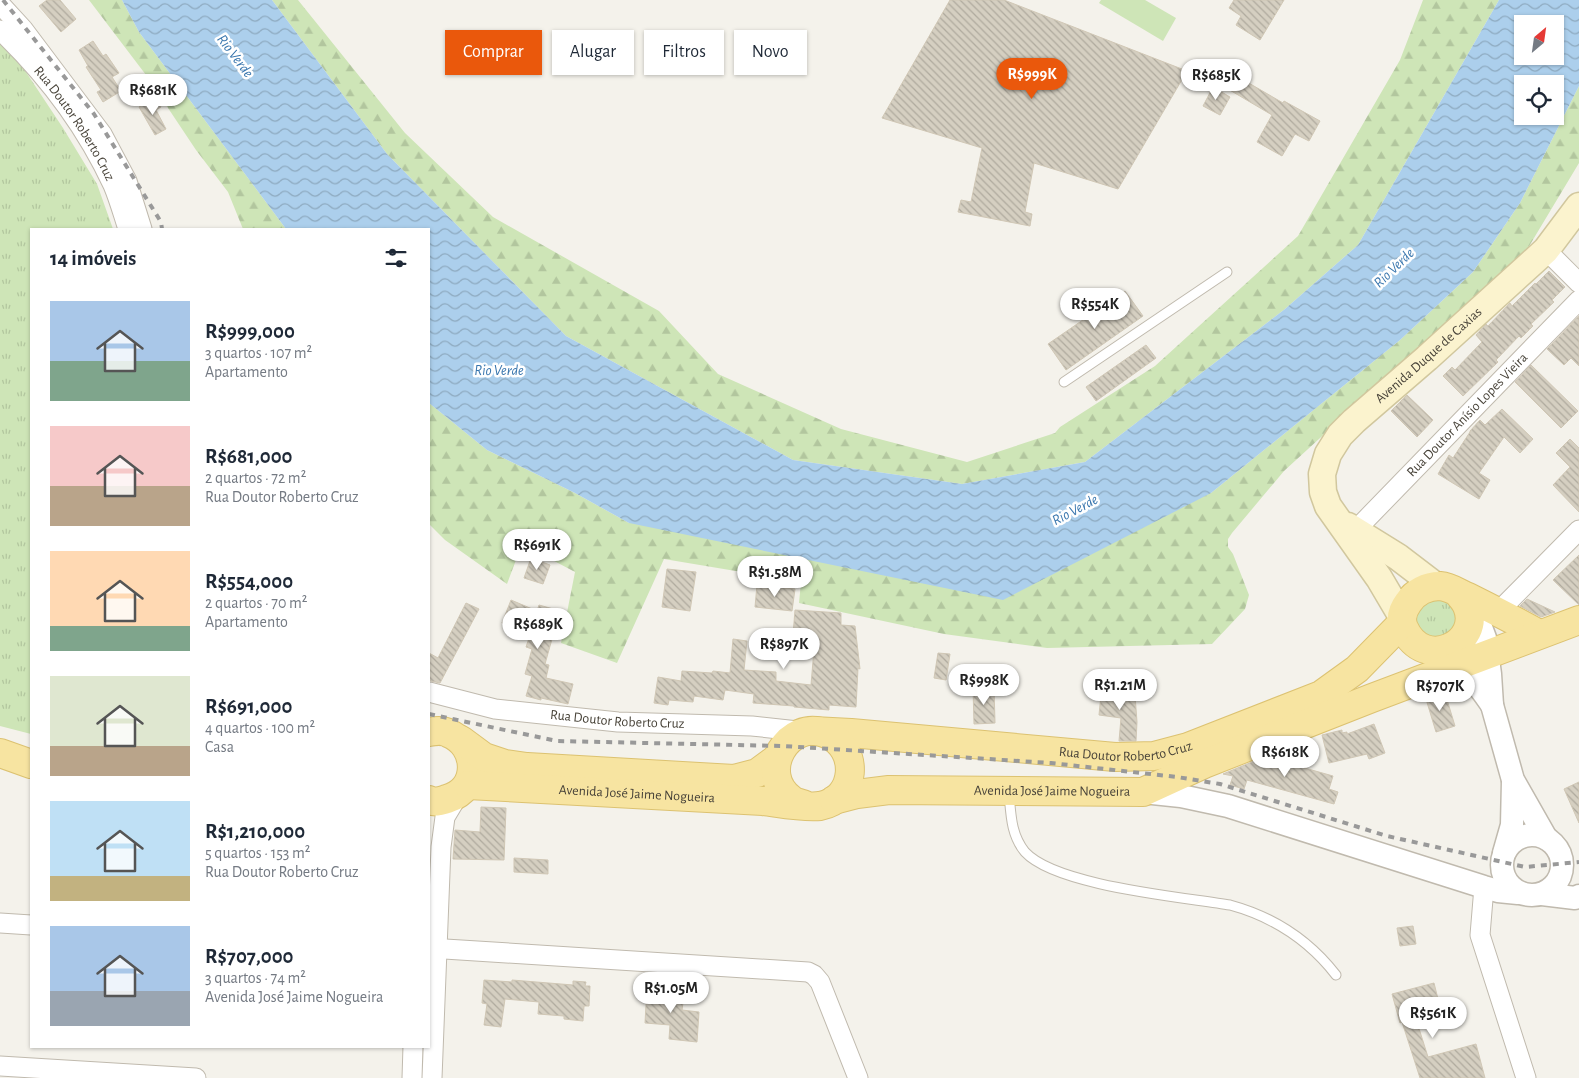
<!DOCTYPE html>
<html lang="pt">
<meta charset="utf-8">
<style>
body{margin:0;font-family:"Alegreya Sans",sans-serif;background:#f2f2f3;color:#1f2937;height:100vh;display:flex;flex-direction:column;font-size:19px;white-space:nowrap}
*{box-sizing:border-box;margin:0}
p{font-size:16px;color:#747a83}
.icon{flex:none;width:28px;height:28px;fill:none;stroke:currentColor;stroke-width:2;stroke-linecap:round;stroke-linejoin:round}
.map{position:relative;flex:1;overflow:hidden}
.details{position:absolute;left:30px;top:228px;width:400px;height:820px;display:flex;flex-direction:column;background:#fff;border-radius:0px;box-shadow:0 1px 4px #0004}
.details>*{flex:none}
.guide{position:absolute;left:445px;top:30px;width:475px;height:45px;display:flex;gap:10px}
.needle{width:32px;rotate:29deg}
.buttons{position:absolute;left:1514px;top:15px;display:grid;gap:10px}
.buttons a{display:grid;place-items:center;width:50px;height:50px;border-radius:0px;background:#fff;box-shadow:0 1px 4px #0004;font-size:25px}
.price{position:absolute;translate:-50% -42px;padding:0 11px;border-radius:18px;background:#fff;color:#222;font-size:16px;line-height:32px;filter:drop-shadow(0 1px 2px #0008)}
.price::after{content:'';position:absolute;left:50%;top:30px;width:15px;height:11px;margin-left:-8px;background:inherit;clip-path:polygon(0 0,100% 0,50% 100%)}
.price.on{background:#ea580c;color:#fff}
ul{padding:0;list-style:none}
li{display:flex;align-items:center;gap:15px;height:125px;padding:0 20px}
li span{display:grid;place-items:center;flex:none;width:140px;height:100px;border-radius:0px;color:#555}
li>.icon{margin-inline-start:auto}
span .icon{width:60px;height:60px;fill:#fffc;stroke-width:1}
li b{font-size:21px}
h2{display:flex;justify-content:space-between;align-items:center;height:60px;padding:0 20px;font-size:21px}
.tag{padding:0 18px;border-radius:0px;background:#fff;box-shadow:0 1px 4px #0004;font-size:18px;line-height:45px}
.tag.on{background:#ea580c;color:#fff}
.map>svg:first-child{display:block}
</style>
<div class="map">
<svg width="1579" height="1078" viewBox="0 0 1579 1078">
<defs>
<pattern id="grass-tufts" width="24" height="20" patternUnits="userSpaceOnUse" patternTransform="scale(1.25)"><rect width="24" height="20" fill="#cee5b7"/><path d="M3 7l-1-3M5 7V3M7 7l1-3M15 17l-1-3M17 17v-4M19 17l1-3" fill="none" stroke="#b2c69e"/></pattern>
<pattern id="forest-firs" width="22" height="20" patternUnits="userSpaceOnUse" patternTransform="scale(1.25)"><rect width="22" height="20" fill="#cee5b7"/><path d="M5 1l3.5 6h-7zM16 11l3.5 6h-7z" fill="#b2c69e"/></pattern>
<pattern id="water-waves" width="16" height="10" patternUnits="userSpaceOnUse" patternTransform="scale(1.25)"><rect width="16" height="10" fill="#accfec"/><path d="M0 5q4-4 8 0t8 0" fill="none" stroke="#8eaac0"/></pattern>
<pattern id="building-back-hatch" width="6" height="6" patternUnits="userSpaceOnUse" patternTransform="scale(1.25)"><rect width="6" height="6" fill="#d5cfc1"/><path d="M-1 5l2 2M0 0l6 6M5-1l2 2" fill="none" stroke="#afaa9e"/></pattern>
</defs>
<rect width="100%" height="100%" fill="#f4f2eb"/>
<g fill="url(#grass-tufts)">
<path d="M0,42L24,69L63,128L97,184L113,229H31V734L0,726Z"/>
<path d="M1444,597L1459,611L1452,637L1426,638C1416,621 1412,619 1424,601Z"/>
</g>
<g fill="url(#forest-firs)">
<path d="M89,0H122L139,32L286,229H243L228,192L196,150L146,75Z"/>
<path d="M272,0H298L405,133L493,217L659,311L718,374L841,429L967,462L1055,433L1060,427L1155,366L1298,236L1400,60L1423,0H1499L1358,245L1285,309L1085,462L962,484L793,460L566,336L387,154Z"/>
<path d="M1579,86V163L1525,253L1413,353L1284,471L1232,533L1228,539V547L1233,554L1249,595L1245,609L1212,644L1047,648L944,634L799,603L801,582L664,559L617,663L561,643L575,572L522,544L507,584L445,540L429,524V403L487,450L575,493L629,523L1211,493L1400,340L1473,272L1520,203Z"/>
</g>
<path fill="#cee5b7" d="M1101,0H1145L1176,18L1163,41L1099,3Z"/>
<path fill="url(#water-waves)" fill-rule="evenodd" d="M122,0H272L387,154L566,336L793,460L962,484L1085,462L1285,309L1358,245L1499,0H1579V86L1520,203L1473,272L1400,340L1211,493L1003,600L629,523L575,493L487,450L429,403V229H286L139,32ZM1522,24H1555V56H1522ZM1522,84H1555V116H1522Z"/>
<g fill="url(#building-back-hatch)" stroke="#d0c7b5">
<path d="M47,0H60L76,19L61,32L39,6Z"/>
<path d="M950,0H1004L1187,71L1118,189L1034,163L1025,212L1032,214L1030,226L958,212L961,200L971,202L982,148L882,118Z"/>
<path d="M1234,0H1284L1260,40L1236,25L1241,16L1229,8Z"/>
<path d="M93,41L103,56L106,54L119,73L112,77L121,91L103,102L97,92L101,90L86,67L88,66L79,50Z"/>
<path d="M1235,75L1283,103L1284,101L1320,121L1309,141L1295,134L1282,156L1257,142L1272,115L1228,89Z"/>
<path d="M1213,87L1230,97L1220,115L1203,106Z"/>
<path d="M155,97L161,107L156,110L166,129L155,135L139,107Z"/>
<path d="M1549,271L1565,287L1552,300L1554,302L1531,324L1533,326L1521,338L1519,336L1496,360L1498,362L1463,396L1443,376L1452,367L1455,370L1482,342L1476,335L1486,324L1488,326L1510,303L1512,306L1535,283L1536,284Z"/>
<path d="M1125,291L1143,316L1066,370L1048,344Z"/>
<path d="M1579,316V366L1571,358L1564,365L1547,349Z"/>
<path d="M1146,345L1156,358L1096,401L1086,387Z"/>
<path d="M1531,365L1578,411L1561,428L1515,382Z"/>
<path d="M1407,395L1433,420L1417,437L1391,411Z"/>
<path d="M1502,409L1533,439L1520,453L1504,437L1479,473L1490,480L1479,499L1438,474L1449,455L1453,458L1470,432V431L1480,420L1485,425Z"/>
<path d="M1570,439L1579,448V512L1553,485L1570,467L1556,453Z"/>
<path d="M1579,555V605L1553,580Z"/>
<path d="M531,558L550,565L543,584L524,578Z"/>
<path d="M667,569L696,572L690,611L662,607Z"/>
<path d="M757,585L795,589L792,611L755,607Z"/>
<path d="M1527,599L1555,612L1541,617L1520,606Z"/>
<path d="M511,600L537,611L539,605L557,610L549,638L552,639L545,664L549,665L546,678L573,684L568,704L541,698V700L526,696L532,676L525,674L532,649L526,647L530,635L502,623Z"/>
<path d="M466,603L479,609L440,683L431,681L429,680V653L438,658Z"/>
<path d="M795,610L841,613V625L855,626L860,669L858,668L856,707L829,705V710L794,707V706L753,703L754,694L725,690L723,700L694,696L693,702L669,700L668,705L654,703L658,677L681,681L682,671L712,673L713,671L730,673L733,639L747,641L744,670L776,672V681L811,685L814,649L792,648Z"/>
<path d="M938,653L950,654L946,680L934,678Z"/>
<path d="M1102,685L1118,687L1117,697L1135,695L1137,722L1136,741H1119L1121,718L1099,715Z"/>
<path d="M973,688H994L995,723L974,724Z"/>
<path d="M1445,693L1455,726L1436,732L1426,699Z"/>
<path d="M1374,724L1385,753L1369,759L1367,754L1329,763L1322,735L1342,730V733L1347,732V734Z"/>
<path d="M1272,754L1287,755V763L1333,776L1329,789L1338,792L1334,804L1247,780L1244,789L1230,785L1233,776L1223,774L1269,755L1272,756Z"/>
<path d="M1579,782V823L1564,789Z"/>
<path d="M481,807L506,808L504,860L453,859L455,830L480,832Z"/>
<path d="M514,858L548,860V874L514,872Z"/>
<path d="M1413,926L1416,944L1400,946L1397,928Z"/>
<path d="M484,980L512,982V980L573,985V981L586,982L585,986H590L589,1006H584L583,1021L564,1019V1016L538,1014L539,1002L505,999L501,1027L484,1025L487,1004L482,1003Z"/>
<path d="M1434,983L1439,1003L1430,1005L1432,1015L1416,1019L1428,1057L1476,1044L1485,1078H1420L1402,1022L1400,1023L1392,994Z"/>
<path d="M647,987L669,989V993L684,995L682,1010L699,1012L697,1042L669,1039L670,1025L645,1023Z"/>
</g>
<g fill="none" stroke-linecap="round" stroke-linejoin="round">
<defs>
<g id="service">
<path d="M1064,382L1227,272"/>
<path d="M1009,794C1011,815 1011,835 1025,852C1056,886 1183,897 1230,905C1274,917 1308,939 1336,975"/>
</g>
<g id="minor">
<path d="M0,4L23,29L102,134L127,181L142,229"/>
<path id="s1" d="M0,30C46,74 86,127 113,185C119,199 123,214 128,229"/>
<path d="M1546,250L1579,283"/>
<path id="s2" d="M1349,537L1579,300"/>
<path d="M1498,612L1579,530"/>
<path id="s3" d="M429,692L495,709L618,722L752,726L807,732"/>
<path d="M1484,887L1480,935L1526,1078"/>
<path d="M0,923L31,925"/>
<path d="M429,948L808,972L814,975L820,982L858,1078"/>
<path d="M0,1066L196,1078"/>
<path d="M412,1078L413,1046"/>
<path d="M432,1078L441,847L445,817L457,797"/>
</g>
<g id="tertiary">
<path d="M1467,606L1479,622L1485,638L1490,674L1492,705L1513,780L1546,838"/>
<path d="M1447,657C1468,670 1478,685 1492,705"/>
<path d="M1143,792L1181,796L1228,806L1484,887L1498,891L1518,893"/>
<circle cx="1532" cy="865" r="30"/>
<path d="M1504,853L1512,825L1513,781"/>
<path d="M1542,894L1575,898L1579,896"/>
</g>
<g id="secondary">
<path d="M1348,526L1398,557L1436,586"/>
<path id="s4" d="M1402,617L1379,578L1328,506L1323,492L1322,474L1328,454L1340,435L1354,421L1427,358L1546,250L1579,206"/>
</g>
<g id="primary">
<path d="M1458,593C1461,597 1465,601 1467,606C1483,643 1424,673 1404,628C1400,619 1402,611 1408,603C1415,592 1427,586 1440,586C1451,587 1458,593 1468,597C1492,609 1516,621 1539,634"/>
<path id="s5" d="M813,731L851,733L1115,757L1154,756L1188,747L1321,695L1357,669L1402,623"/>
<path d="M429,732C435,731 443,730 448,733C479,745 481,789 447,799C440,801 436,803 429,800"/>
<path d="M461,740L484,757L505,764L527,767L734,779L757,773L776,759"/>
<path d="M0,753L31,764"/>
<path id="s6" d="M468,785L763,801C779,803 804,808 820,806C857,799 860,749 827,734C788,717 756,773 791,799C794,802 800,803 805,805"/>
<path id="s7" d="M834,800L857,794L889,790L1143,792L1204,764L1372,698L1579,620"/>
</g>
</defs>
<use href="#service" stroke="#c0baae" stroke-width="11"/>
<use href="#minor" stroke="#c0baae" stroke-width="21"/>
<use href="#tertiary" stroke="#c0baae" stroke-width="25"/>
<use href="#secondary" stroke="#d1c79e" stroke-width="29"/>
<use href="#primary" stroke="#dcc271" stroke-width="30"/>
<use href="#service" stroke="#fff" stroke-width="9"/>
<use href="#minor" stroke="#fff" stroke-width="19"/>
<use href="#tertiary" stroke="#fff" stroke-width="22"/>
<use href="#secondary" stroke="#fbf3ce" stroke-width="26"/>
<use href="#primary" stroke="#f7e4a1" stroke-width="28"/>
<g stroke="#999" stroke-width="4" stroke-dasharray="6 6" stroke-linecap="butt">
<path d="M3,0L94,114L161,222L162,229"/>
<path d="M429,714L557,741L783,746L1051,763L1177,777L1220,784L1387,836L1525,867L1579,862"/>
</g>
</g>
<g text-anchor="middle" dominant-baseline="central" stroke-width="5" stroke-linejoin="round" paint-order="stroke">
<g font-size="14" fill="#484339" stroke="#fff">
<text stroke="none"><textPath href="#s1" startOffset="120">Rua Doutor Roberto Cruz</textPath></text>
<text stroke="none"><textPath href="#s4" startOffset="329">Avenida Duque de Caxias</textPath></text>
<text stroke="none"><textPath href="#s2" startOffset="170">Rua Doutor Anísio Lopes Vieira</textPath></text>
<text stroke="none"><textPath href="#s3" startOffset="191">Rua Doutor Roberto Cruz</textPath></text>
<text stroke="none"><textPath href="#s5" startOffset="314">Rua Doutor Roberto Cruz</textPath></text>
<text stroke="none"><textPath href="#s7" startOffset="219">Avenida José Jaime Nogueira</textPath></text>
<text stroke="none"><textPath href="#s6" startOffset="169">Avenida José Jaime Nogueira</textPath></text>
</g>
<g font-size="15" font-style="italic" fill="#3976ae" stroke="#fff">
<text transform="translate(235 56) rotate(53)">Rio Verde</text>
<text transform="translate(1394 268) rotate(-44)">Rio Verde</text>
<text x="499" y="370">Rio Verde</text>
<text transform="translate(1075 510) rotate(-28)">Rio Verde</text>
</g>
</g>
</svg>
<div class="buttons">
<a><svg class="needle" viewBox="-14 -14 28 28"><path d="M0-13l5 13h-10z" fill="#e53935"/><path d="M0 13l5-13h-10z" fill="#747a83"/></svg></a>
<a><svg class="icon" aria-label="locate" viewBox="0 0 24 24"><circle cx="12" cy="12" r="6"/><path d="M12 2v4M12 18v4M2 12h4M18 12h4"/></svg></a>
</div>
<b class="price on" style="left:1032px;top:100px">R$999K</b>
<b class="price" style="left:1216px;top:101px">R$685K</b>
<b class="price" style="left:153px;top:116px">R$681K</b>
<b class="price" style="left:1095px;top:330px">R$554K</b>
<b class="price" style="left:537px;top:571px">R$691K</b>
<b class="price" style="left:775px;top:598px">R$1.58M</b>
<b class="price" style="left:538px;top:650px">R$689K</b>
<b class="price" style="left:784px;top:670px">R$897K</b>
<b class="price" style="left:984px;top:706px">R$998K</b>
<b class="price" style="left:1120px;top:711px">R$1.21M</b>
<b class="price" style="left:1440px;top:712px">R$707K</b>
<b class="price" style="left:1285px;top:778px">R$618K</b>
<b class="price" style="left:671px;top:1014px">R$1.05M</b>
<b class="price" style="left:1433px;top:1039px">R$561K</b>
<div class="guide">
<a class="tag on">Comprar</a>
<a class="tag">Alugar</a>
<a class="tag">Filtros</a>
<a class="tag">Novo</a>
</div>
<section class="details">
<h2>14 imóveis<svg class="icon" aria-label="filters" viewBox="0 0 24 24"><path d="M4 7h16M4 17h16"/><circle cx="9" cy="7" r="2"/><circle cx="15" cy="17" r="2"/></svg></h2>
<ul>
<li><span style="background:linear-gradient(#a9c7e8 60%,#7fa58c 0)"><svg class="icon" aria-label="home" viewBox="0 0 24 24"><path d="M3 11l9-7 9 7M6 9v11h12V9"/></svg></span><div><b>R$999,000</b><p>3 quartos · 107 m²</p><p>Apartamento</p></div></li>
<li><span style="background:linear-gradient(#f6c9c9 60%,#b9a48a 0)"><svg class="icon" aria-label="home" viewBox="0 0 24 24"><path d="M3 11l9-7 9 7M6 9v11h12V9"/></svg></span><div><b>R$681,000</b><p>2 quartos · 72 m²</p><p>Rua Doutor Roberto Cruz</p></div></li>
<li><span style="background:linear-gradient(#ffd9b3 75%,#7fa58c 0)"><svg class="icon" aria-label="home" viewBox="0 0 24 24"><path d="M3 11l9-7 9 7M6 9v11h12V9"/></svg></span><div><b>R$554,000</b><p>2 quartos · 70 m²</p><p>Apartamento</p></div></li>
<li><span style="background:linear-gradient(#dfe7d0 70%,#b9a48a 0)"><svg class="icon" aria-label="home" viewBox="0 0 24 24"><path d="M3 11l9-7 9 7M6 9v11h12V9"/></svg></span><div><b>R$691,000</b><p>4 quartos · 100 m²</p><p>Casa</p></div></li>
<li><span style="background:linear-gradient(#bfe0f5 75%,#c2b280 0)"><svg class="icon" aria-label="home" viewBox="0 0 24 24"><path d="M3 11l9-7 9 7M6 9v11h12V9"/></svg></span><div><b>R$1,210,000</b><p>5 quartos · 153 m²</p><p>Rua Doutor Roberto Cruz</p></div></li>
<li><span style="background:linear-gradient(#a9c7e8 65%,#9aa5b1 0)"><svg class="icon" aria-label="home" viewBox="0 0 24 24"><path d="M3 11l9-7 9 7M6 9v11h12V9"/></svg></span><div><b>R$707,000</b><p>3 quartos · 74 m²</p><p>Avenida José Jaime Nogueira</p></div></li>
</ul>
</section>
</div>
